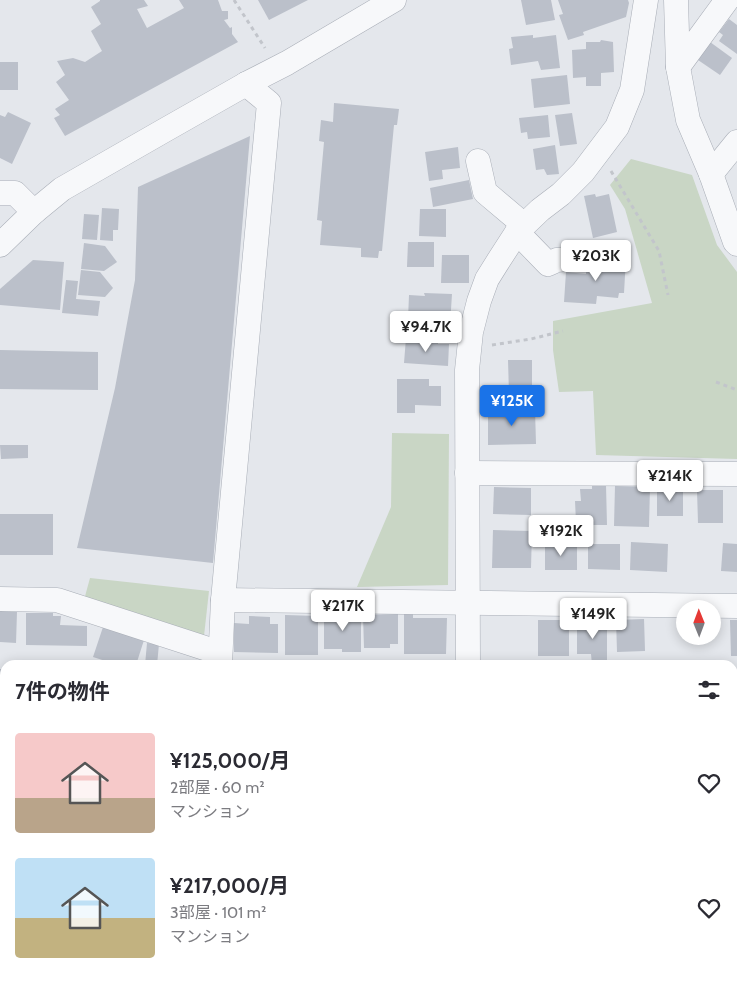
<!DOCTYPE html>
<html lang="ja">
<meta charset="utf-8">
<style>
body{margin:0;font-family:Cabin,"Noto Sans JP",sans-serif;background:#f7f7f7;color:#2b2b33;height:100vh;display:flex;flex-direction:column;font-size:19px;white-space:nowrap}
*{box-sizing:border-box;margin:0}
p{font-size:16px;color:#7c7c81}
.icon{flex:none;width:28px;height:28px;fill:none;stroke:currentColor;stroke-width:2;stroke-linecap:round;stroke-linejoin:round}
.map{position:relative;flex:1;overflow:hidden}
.drawer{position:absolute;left:0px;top:660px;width:738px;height:321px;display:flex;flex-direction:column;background:#fff;border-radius:15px 15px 0 0;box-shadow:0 2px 12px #0003}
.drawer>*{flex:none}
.needle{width:32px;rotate:359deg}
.tools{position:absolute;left:676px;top:600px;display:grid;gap:10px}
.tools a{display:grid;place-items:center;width:45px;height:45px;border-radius:50%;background:#fff;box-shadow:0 2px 12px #0003;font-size:25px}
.price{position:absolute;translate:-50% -42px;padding:0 11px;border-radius:5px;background:#fff;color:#222;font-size:16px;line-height:32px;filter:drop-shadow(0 1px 2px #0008)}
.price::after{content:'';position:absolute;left:50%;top:30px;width:15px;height:11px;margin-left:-8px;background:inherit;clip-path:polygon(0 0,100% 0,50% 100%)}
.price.active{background:#1a73e8;color:#fff}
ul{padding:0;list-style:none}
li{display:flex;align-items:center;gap:15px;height:125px;padding:0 15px}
li span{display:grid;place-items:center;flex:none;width:140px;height:100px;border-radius:5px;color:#555}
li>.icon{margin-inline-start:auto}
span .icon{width:60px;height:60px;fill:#fffc;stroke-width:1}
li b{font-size:21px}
h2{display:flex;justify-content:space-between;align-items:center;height:60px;padding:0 15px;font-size:21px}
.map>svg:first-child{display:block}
</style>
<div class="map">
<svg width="737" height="981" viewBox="0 0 737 981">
<rect width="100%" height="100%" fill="#e4e7ec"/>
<g fill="#c9d6c5">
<path d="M631,159L692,175L717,245L737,272V459L596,455L593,391L559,392L553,350V321L652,303L625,209L610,185Z"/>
<path d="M392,433L449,434L448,585L357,587L391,507Z"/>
<path d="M90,578L209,591L204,636L84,600Z"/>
</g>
<g fill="#bbc0ca">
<path d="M100,0H144L148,6L137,9L147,28L184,8L179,0H218L222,11H228V19L224,20L230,28L232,27V34L238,42L65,136L54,118L60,115L55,109L69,100L56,82L65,75L57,61L73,58L85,62L102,51L91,31L101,24L91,7L100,1Z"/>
<path d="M258,0H308L269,20Z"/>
<path d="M521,0H551L555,20L526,25Z"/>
<path d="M558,0H628L629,3L626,17L583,32L584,35L568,40L559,15L563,14Z"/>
<path d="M729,19L737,25V54L719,41L723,35L719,32Z"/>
<path d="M533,35V38L556,35L560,68L541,70L538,61L511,65L509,49L513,48L511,37Z"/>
<path d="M601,40L613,42L614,72L601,73V86H586V77L573,78L572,50L586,49V42H600Z"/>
<path d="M710,42L732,58L720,75L698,60Z"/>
<rect x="0" y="62" width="18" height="28"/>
<path d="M567,75L570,104L534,108L531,79Z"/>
<path d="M334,103L399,109L397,125H394L382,251H379L378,258L361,257V248L320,245L322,221L317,220L324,142L319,141L321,120L333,122Z"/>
<path d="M8,112L31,123L12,164L0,158V115L5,117Z"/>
<path d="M572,113L577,144L560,146L555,115Z"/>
<path d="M548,115L550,137L528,139L527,132L521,133L519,118Z"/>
<path d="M250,136L213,563L77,548L115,388L135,280L138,187Z"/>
<path d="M555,145L559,174L547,175L544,169L536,170L533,149Z"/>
<path d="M458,147L460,168L442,170L443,179L429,181L425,152Z"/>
<path d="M469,180L473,199L433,207L430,188Z"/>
<path d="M595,194L596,197L609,194L617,232L593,238L584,196Z"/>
<path d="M102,208L119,209L118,230H113V241L100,240Z"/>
<path d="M420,209H446V237L419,236Z"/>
<path d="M84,214L99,215L97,240L82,239Z"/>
<path d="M408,242H434V267H407Z"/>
<path d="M84,243L105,246L117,262L104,271L81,269Z"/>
<path d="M442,255H469V283H441Z"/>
<path d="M615,257L626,258L624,293H619L618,298L597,296L596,304L564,302L566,272L586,274V261L614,263Z"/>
<path d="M33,260L64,262L60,310L0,305V289Z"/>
<path d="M81,270L100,272L113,288L105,297L78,295Z"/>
<path d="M66,280L78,281L76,299L100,301L98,316L62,313Z"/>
<path d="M424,293L452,294L450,325L429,324V319H408L409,295L425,296Z"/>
<path d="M406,338L438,341V344H449L448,366L404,363Z"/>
<path d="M0,350L98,352V390L0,389Z"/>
<path d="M508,360H532V394H509Z"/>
<path d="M397,379H429V386H441V406L415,405V413H397Z"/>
<path d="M488,409H535L536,444L488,445Z"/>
<path d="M0,445H28V458L1,459Z"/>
<path d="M592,485H606L607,525H586L587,522H576L575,501H581L580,489H592Z"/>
<path d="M615,486L650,487L649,527L614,526Z"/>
<path d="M494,487L531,488V515L493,514Z"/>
<rect x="657" y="488" width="26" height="28"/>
<path d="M697,490H723V523H698Z"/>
<rect x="0" y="514" width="53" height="41"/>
<path d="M493,530L532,531L531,568H492Z"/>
<path d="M631,542L668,544L667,572L630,570Z"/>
<path d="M723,543L737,544V572L721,571Z"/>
<rect x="545" y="544" width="32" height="26"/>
<path d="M588,544H620V570L588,569Z"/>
<path d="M0,611L17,612L16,643L0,642Z"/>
<path d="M26,613H53V616H61L60,625L87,626V646L26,645Z"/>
<path d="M324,613H361V652H342V649H324Z"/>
<path d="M404,613H413V618H447L446,654H404Z"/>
<path d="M398,614V644H390V648H364L363,615Z"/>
<path d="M285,615L318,616V655H285Z"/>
<path d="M249,616L270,617V624H278V653L234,652V623L249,624Z"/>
<path d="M644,619L645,651L617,652L616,620Z"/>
<rect x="538" y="620" width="31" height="36"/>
<path d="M607,620V665H592L591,654H577V621Z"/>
<path d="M730,620H737V656H731Z"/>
<path d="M103,627L144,640L136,665H118L93,657Z"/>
<path d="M147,643L159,644L157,665H145Z"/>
<rect x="0" y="669" width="5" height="33"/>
<rect x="0" y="747" width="5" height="25"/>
<rect x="732" y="758" width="5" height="41"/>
<rect x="0" y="806" width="5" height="30"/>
<rect x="732" y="815" width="5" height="31"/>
<rect x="0" y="884" width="5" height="32"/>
<rect x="0" y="938" width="5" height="30"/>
<path d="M732,946H737V968H735V975H732Z"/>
<rect x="429" y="976" width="19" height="5"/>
<rect x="671" y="976" width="39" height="3"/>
</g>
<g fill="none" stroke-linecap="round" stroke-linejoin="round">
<defs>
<g id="minor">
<path d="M676,0L678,67L688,120L711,174L735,242L737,244"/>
<path d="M678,67L727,0"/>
<path d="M478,161L485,192L524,225"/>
<path d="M711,174L737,142"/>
<path d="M0,193H15L34,212"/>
<path d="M517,232L548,264L557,260L568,259"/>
<path d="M0,245L34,212L62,189L165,130L246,84L287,63L394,0"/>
<path d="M467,473L737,474"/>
<path d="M0,599L57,600L220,653"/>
<path d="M223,600L737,606"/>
<path d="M220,665L223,600L269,103L246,84"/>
<path d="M468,665L467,370L471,332L479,301L487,279L497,263L517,232L540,210L561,194L583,172L617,127L632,90L646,0"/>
<path d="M0,734H5"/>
<path d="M732,743H737"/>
<path d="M0,866H5"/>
<path d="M732,874L737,875"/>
<path d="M467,981V976"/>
</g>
</defs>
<use href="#minor" stroke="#a9aeb7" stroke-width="25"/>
<g stroke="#c2c5cb" stroke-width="3" stroke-dasharray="4 4" stroke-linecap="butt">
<path d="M234,0L265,48"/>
<path d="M611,171L659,251L668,295"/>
<path d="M492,345L531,339L563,331"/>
<path d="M716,382L737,390"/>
</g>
<use href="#minor" stroke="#f7f8fa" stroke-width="24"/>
</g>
</svg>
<div class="tools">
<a><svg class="needle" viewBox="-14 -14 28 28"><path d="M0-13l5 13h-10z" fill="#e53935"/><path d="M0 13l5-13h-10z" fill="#7c7c81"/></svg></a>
</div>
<b class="price" style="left:596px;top:282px">¥203K</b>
<b class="price" style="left:426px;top:353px">¥94.7K</b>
<b class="price active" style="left:512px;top:427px">¥125K</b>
<b class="price" style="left:670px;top:502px">¥214K</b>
<b class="price" style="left:561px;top:557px">¥192K</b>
<b class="price" style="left:343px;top:632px">¥217K</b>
<b class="price" style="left:593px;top:640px">¥149K</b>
<section class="drawer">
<h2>7件の物件<svg class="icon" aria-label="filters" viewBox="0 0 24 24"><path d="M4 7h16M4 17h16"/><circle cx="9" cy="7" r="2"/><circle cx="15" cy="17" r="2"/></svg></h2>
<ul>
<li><span style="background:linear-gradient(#f6c9c9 65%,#b9a48a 0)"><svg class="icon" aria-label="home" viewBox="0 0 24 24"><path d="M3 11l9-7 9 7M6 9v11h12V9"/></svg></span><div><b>¥125,000/月</b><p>2部屋 · 60 m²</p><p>マンション</p></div><svg class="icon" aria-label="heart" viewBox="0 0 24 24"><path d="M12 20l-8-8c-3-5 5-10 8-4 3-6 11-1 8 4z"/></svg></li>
<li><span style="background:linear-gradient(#bfe0f5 60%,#c2b280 0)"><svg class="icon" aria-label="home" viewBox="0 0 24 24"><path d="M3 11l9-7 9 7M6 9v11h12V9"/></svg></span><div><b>¥217,000/月</b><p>3部屋 · 101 m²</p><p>マンション</p></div><svg class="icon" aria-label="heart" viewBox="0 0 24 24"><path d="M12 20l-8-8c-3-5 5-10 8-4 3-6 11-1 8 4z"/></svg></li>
</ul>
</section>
</div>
